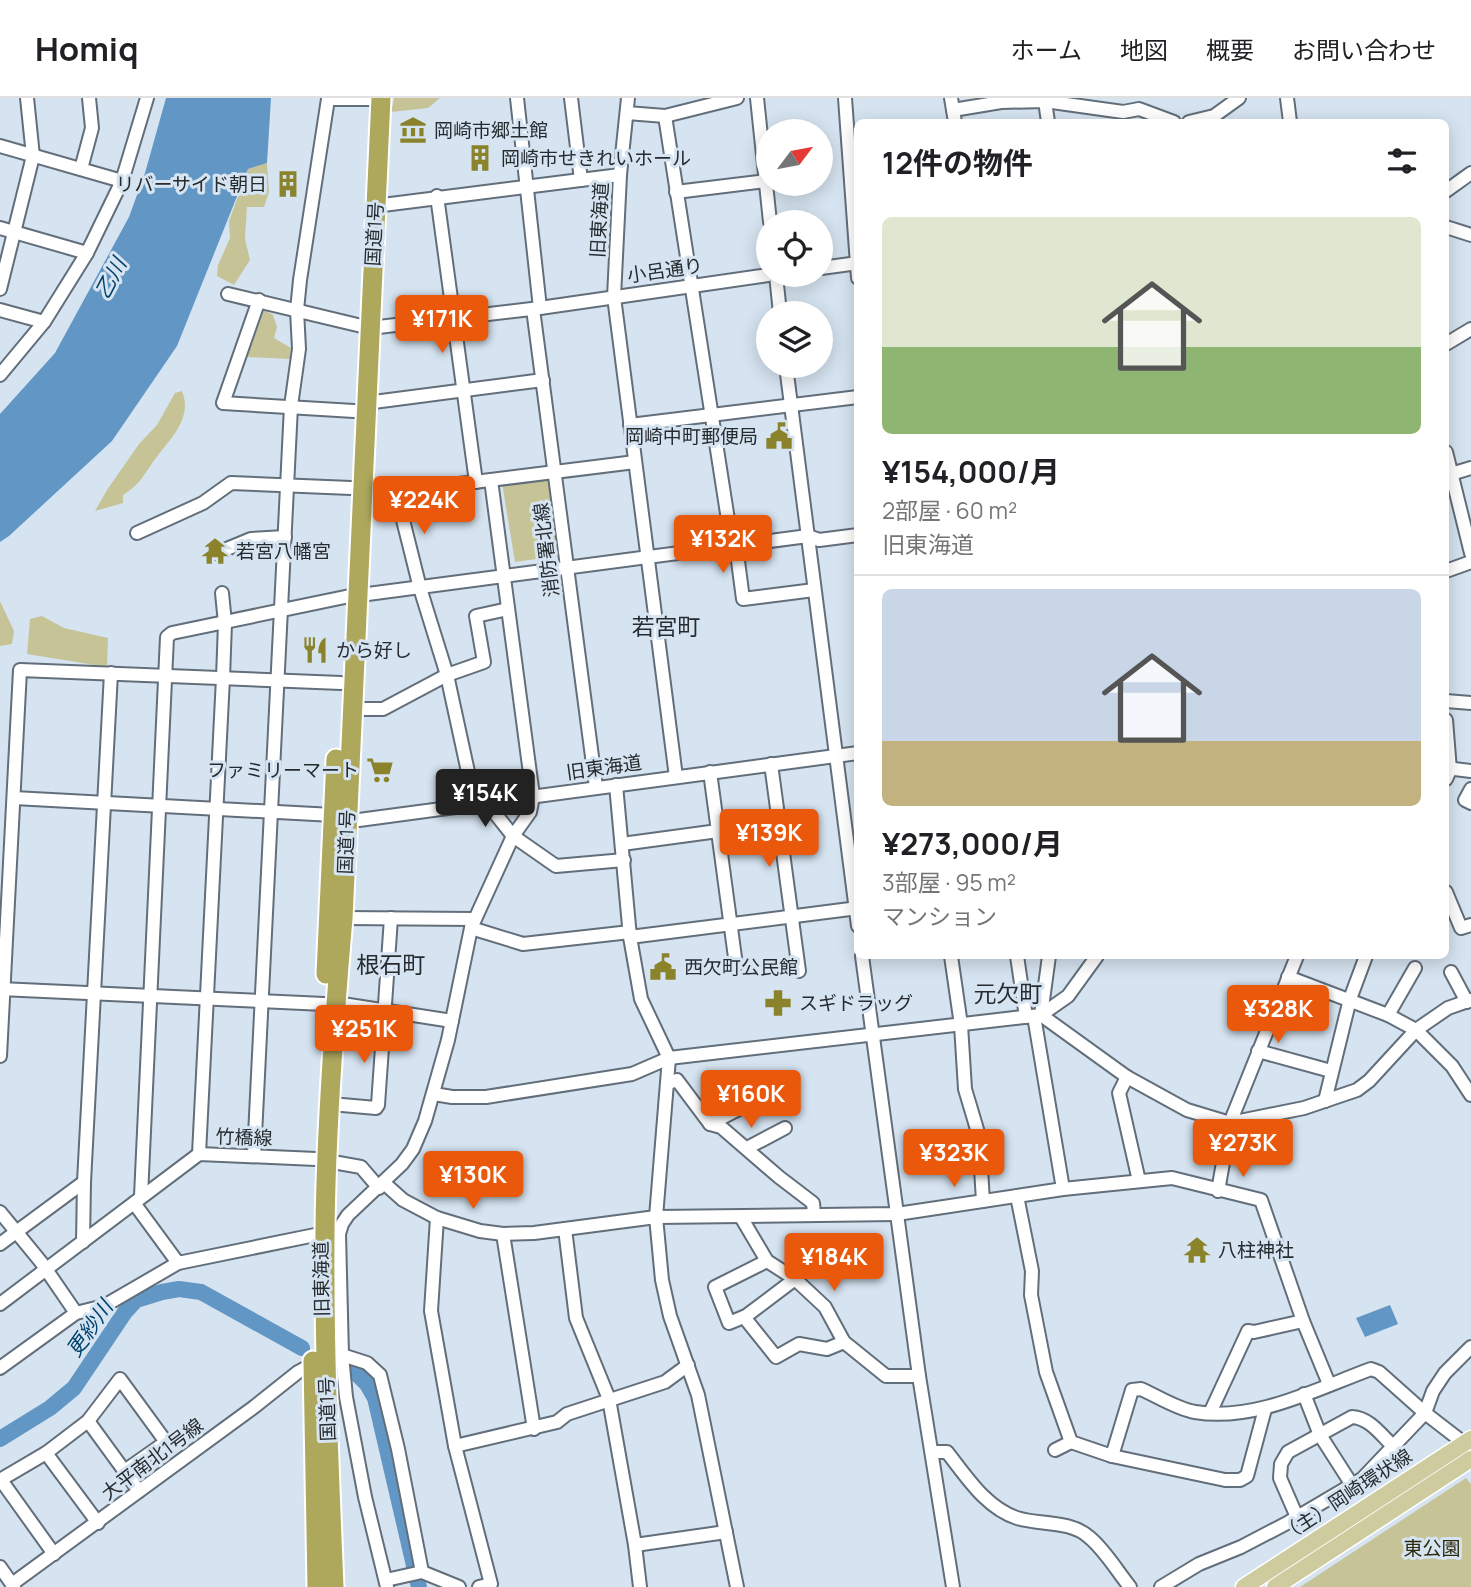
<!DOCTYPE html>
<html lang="ja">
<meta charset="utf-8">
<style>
body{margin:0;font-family:Manrope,"Noto Sans JP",sans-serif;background:#f6f6f6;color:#202124;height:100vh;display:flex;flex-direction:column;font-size:26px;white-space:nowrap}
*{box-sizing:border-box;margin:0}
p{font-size:23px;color:#757577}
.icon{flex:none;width:38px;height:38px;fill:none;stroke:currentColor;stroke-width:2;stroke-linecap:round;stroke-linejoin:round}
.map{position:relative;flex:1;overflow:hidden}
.drawer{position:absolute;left:854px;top:21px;width:595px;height:840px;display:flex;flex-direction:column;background:#fff;border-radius:10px;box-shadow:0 4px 18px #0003}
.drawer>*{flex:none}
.needle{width:46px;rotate:58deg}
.buttons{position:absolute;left:756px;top:21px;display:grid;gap:14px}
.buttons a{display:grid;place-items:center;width:77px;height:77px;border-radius:50%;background:#fff;box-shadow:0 4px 18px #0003;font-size:35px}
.price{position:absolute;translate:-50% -60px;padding:0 16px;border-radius:7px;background:#ea580c;color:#fff;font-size:23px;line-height:46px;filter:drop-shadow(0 2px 4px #0008)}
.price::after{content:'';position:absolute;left:50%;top:42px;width:21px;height:16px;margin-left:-10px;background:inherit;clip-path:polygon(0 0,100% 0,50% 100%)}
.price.selected{background:#222;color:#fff}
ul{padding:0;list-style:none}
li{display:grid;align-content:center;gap:14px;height:371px;padding:0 28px}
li+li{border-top:2px solid #e0e0e0}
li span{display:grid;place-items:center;height:217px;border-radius:10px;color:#555}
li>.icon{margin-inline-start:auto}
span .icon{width:126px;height:126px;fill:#fffc;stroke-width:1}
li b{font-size:30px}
h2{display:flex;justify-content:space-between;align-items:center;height:84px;padding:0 28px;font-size:30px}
header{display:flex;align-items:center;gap:42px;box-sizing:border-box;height:98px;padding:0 35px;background:#fff;border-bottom:2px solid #e0e0e0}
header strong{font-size:33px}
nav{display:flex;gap:38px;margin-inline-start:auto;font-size:24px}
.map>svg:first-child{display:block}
</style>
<header>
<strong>Homiq</strong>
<nav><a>ホーム</a><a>地図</a><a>概要</a><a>お問い合わせ</a></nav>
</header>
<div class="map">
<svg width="1471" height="1489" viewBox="0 0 1471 1489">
<rect width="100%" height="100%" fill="#d6e4f1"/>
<g fill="#c6c497">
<path d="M394,0H440L428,10L391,14Z"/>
<path d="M267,65L269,94L264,109H247L245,141L250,162L234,187L217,178L218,167L230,140L229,123L248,71Z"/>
<path d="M264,212L273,217L277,229L274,240L291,250L290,261L247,259Z"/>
<path d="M182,293C193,320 171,340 156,360C143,377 142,385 123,397V405L95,413L107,392L139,346L157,327L175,295Z"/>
<path d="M552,377L565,457L515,464L502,385Z"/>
<path d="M0,503L14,533L12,546L0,548Z"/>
<path d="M42,518L64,530L108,540L107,569L27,556L30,521Z"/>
<path d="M1466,1380L1471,1386V1489H1300Z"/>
</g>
<g fill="#6296c4">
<path d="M166,0H271L267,65L248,71L177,248L112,343L9,438L0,444V316L55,255L129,119L145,75Z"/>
<path d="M1390,1207L1398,1226L1365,1239L1356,1220Z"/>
</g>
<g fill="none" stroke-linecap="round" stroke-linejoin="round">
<g stroke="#6296c4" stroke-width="16">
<path d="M351,1270L367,1286L375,1300L419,1489"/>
<path d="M0,1341L50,1310L74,1290L125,1214L136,1202L162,1194L179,1191L201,1194L302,1250"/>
</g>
<defs>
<g id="minor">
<path d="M517,0L540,210"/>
<path d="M571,0L581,82"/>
<path d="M628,0L620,77L614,199L676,679"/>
<path d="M757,0L770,124"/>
<path d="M845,0L858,180"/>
<path d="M951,0L955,24"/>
<path d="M1287,0L1290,24"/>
<path d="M1045,3L1048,24"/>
<path d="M953,12L1001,4L1045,3L1123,14L1139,11L1174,24"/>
<path d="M627,15L665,18L737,0"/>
<path d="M665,18L731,441L736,448L743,501L814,492"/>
<path d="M1189,24L1214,18L1239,0"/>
<path d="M0,48L122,83"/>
<path d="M81,71L92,30L89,0"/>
<path d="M1446,93L1471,75"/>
<path d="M676,94L766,83"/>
<path d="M437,98L476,384"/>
<path d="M375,108L620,77"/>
<path d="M1446,129L1471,137"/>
<path d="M0,130L87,155"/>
<path d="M821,170L858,165"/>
<path d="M776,177L780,215"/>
<path d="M0,191L33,58L27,0"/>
<path d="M228,196L370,230L540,210L768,177"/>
<path d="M259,202L223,305L354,313"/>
<path d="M533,211L596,689"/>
<path d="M0,212L44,224"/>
<path d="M1446,246L1471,231"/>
<path d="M786,268L858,828"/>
<path d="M0,277L44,224L87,155L122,83L147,0"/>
<path d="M366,305L543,282"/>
<path d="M630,327L858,299"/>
<path d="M1446,354L1471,455"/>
<path d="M1451,376L1471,370"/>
<path d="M396,394L420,490L447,577L475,706"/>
<path d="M362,398L635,364"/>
<path d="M137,435L203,405L231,385L351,390"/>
<path d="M217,455L251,441L285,439"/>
<path d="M1446,473L1471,464"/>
<path d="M1446,603L1471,605"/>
<path d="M351,611H383L447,577L484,564L476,518L508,511"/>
<path d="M1446,622L1450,672L1446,681"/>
<path d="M771,666L799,873"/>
<path d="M1446,670L1471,673"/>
<path d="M710,674L736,867"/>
<path d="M616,687L630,839L641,901L669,960L656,1119L662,1182L670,1218L698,1297L737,1489"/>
<path d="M1471,691L1465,702L1471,705"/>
<path d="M14,700L333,717L359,722L858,655"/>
<path d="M486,704L513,738L556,768L624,762"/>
<path d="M622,746L718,733"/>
<path d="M1446,794L1461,830L1471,827"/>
<path d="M343,820L475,821"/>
<path d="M471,830L523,846L630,834"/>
<path d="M630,839L858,810"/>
<path d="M862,858L919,1278L953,1489"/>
<path d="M951,858L961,927L965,991L979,1038L983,1103"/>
<path d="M1017,858L1026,919"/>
<path d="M1451,874L1467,904"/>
<path d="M1288,879L1388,917L1416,932L1448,910L1471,902"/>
<path d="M0,891L324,906"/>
<path d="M336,905L452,923"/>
<path d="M1041,917L1127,979L1187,1012L1230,1025L1304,1010L1357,992L1369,983L1416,932L1452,968L1471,997"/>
<path d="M1041,917L1049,858"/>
<path d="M1388,917L1415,870"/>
<path d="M1034,918L1063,1091"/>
<path d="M1258,953L1331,973"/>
<path d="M0,958L20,572L341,585"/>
<path d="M1127,979L1119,995L1139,1083"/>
<path d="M668,985L677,982L710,1026L721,1029L779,1079L813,1105L814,1116"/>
<path d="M434,996L452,999H486L632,976L669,960L1041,917L1068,898L1097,858"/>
<path d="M1325,1003L1350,901L1366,858"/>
<path d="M331,1006L376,1010L378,1007L391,820"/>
<path d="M710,1026L762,999"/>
<path d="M747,1050L785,1030"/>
<path d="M199,1056L223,580L225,525L222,495"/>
<path d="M254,1058L291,308L299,251L297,212L300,182L328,1H370"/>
<path d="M384,1085L403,1102L437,1120L480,1133L503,1136L534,1135L656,1119L897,1116L1063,1091L1172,1080L1261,1102L1303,1223L1329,1286"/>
<path d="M1218,1093L1230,1025L1297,858"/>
<path d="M141,1098L167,539L172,535L345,499L808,438L819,442L858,437"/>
<path d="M1017,1098L1032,1173L1031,1197L1046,1274L1071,1344L1055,1352"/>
<path d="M134,1105L178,1165L315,1137"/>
<path d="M0,1114L41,1164L76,1215L104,1208L178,1165"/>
<path d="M741,1119L767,1163L795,1181L825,1209L844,1244L886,1278H919"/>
<path d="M437,1120L431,1213L455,1348L491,1486L479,1489"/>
<path d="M565,1131L576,1220L609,1301L635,1447L640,1489"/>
<path d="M503,1136L534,1331"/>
<path d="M83,1144L84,1084L111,575"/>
<path d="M0,1146L84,1084"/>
<path d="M767,1163L715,1189L729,1225L746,1218L795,1181"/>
<path d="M0,1206L199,1056L316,1061L361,1069L379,1090"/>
<path d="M744,1219L776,1259L799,1246L827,1251L844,1244"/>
<path d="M342,1257L367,1265L380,1277L398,1351L422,1474"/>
<path d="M0,1270L76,1215"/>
<path d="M1304,1296L1320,1337L1352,1387"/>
<path d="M1210,1315L1248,1233L1254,1234L1303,1223"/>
<path d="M88,1323L139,1393"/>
<path d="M1071,1344L1112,1358L1132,1292L1141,1291C1157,1298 1177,1311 1195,1314C1255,1324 1316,1291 1371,1271L1379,1274L1425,1315L1469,1349"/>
<path d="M455,1348L557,1324L567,1316L665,1284L688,1267"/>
<path d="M932,1354H947C966,1378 986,1410 1017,1420C1039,1427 1070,1422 1089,1439C1105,1452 1117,1473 1130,1489"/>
<path d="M46,1355L98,1425"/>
<path d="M1112,1358L1225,1382H1240L1247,1378L1265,1311"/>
<path d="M0,1382L46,1355L88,1323L120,1281L166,1344L126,1372"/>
<path d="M1,1382L54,1456"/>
<path d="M1297,1419L1280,1380L1281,1366L1288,1354L1352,1319C1370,1320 1381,1337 1394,1349"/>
<path d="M635,1447L726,1434"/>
<path d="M0,1469L14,1489"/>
<path d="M386,1482L422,1474L459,1489"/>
<path d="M12,1486L254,1309L298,1274L313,1266"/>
<path d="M387,1489L365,1399L346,1299L342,1257L339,1136L342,1126L348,1117L402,1066L413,1051L425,1023L448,942L471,830L513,738L530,714L533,698L491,382"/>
<path d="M1161,1489L1199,1466L1241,1449L1289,1424L1362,1381L1425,1315L1433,1293L1445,1275L1471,1249"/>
</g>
<g id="major">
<path d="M1244,1489L1471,1341"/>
<path d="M1275,1489L1471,1361"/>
</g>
<g id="highway">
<path d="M326,876L336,661"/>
<path d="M313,1263L317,1489"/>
<path d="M334,1489C329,1370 324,1252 325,1133C326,1029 334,924 343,820L381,0"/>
</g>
</defs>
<use href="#minor" stroke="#626e7a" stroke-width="16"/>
<use href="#major" stroke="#fff" stroke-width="19"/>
<use href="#highway" stroke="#fff" stroke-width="23"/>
<use href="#minor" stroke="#fff" stroke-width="12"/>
<use href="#major" stroke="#cecb9e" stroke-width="16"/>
<use href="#highway" stroke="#aea85d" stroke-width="19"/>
</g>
<defs>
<symbol id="museum-bare" viewBox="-9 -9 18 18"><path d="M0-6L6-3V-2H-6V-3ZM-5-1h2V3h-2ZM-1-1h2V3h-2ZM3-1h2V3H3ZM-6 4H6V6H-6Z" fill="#8a832b" stroke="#d6e4f1" stroke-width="2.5" paint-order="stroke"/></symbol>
<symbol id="building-bare" viewBox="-9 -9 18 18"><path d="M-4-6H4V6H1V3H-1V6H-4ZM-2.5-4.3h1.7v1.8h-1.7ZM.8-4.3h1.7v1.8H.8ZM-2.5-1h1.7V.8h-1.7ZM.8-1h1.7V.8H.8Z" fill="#8a832b" stroke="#d6e4f1" stroke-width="2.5" paint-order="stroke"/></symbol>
<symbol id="civic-bare" viewBox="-9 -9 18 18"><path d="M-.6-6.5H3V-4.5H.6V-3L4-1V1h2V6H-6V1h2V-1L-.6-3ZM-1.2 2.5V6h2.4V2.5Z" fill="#8a832b" stroke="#d6e4f1" stroke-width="2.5" paint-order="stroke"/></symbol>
<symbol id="temple-bare" viewBox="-9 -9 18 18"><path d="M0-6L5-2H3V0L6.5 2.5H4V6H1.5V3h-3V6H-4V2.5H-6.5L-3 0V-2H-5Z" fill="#8a832b" stroke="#d6e4f1" stroke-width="2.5" paint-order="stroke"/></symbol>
<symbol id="restaurant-bare" viewBox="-9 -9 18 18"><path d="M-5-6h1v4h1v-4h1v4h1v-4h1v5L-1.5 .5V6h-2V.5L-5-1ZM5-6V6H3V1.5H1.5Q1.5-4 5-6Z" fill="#8a832b" stroke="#d6e4f1" stroke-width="2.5" paint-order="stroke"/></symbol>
<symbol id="supermarket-bare" viewBox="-9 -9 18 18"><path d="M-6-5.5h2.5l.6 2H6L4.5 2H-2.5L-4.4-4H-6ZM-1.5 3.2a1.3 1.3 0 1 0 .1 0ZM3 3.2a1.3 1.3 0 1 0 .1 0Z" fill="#8a832b" stroke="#d6e4f1" stroke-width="2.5" paint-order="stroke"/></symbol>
<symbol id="pharmacy-bare" viewBox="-9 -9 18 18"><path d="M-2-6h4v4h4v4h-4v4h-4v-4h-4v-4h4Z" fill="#8a832b" stroke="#d6e4f1" stroke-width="2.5" paint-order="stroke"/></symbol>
</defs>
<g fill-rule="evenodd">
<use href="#museum-bare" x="394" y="13" width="38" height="38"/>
<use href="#building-bare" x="461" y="41" width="38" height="38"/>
<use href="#building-bare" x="269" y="67" width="38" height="38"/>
<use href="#civic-bare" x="760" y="319" width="38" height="38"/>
<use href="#temple-bare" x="196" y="434" width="38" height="38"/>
<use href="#restaurant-bare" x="296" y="533" width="38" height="38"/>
<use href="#supermarket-bare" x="361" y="653" width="38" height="38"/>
<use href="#civic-bare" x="644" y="850" width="38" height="38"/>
<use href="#pharmacy-bare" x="759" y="886" width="38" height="38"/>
<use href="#temple-bare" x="1178" y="1133" width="38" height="38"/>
</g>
<g text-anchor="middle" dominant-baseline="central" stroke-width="6" stroke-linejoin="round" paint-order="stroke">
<g font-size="19" fill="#262b30" stroke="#d6e4f1" text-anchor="start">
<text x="434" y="32">岡崎市郷土館</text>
<text x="501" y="60">岡崎市せきれいホール</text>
<text x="267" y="86" text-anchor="end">リバーサイド朝日</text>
<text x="758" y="338" text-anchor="end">岡崎中町郵便局</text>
<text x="236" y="453">若宮八幡宮</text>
<text x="336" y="552">から好し</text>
<text x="359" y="672" text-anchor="end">ファミリーマート</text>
<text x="684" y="869">西欠町公民館</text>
<text x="799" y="905">スギドラッグ</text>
<text x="1218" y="1152">八柱神社</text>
</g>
<g font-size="19" fill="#262b30" stroke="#d6e4f1">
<text transform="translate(599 122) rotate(-87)">旧東海道</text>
<text transform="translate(374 136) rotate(-87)">国道1号</text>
<text transform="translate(665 172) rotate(-8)">小呂通り</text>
<text transform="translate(546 452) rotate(-97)">消防署北線</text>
<text transform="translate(604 669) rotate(-8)">旧東海道</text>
<text transform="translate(346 744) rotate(-88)">国道1号</text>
<text transform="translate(244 1039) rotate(2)">竹橋線</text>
<text transform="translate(321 1181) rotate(-91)">旧東海道</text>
<text transform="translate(327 1311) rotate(-92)">国道1号</text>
<text transform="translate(152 1361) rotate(-37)">大平南北1号線</text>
<text transform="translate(1346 1397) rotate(-33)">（主）岡崎環状線</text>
</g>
<g font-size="19" fill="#2d2a0c" stroke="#d6e4f1">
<text x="1432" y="1450">東公園</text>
</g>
<g font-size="21" font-style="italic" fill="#01436e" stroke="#d6e4f1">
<text transform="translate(110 180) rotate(-62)">乙川</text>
<text transform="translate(89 1230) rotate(-55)">更紗川</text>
</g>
<g font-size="23" fill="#262b30" stroke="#d6e4f1">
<text x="666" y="528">若宮町</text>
<text x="391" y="866">根石町</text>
<text x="1008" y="895">元欠町</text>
</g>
</g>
</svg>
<div class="buttons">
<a><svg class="needle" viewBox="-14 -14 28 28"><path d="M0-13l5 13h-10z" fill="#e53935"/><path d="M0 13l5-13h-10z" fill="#757577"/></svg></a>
<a><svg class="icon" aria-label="locate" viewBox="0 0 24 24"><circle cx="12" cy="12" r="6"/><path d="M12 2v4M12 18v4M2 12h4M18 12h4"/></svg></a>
<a><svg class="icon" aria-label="layers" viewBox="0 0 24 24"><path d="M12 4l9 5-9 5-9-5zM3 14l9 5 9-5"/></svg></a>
</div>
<b class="price" style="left:442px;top:257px">¥171K</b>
<b class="price" style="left:424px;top:438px">¥224K</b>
<b class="price" style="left:723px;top:477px">¥132K</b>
<b class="price selected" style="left:485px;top:731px">¥154K</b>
<b class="price" style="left:769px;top:771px">¥139K</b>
<b class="price" style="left:1278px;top:947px">¥328K</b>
<b class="price" style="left:364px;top:967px">¥251K</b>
<b class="price" style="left:751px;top:1032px">¥160K</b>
<b class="price" style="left:1243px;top:1081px">¥273K</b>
<b class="price" style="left:954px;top:1091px">¥323K</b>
<b class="price" style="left:473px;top:1113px">¥130K</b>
<b class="price" style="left:834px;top:1195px">¥184K</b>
<section class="drawer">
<h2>12件の物件<svg class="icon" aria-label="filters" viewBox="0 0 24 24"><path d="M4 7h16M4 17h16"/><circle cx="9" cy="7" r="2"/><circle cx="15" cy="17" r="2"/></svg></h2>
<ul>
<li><span style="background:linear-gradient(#dfe7d0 60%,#8fb573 0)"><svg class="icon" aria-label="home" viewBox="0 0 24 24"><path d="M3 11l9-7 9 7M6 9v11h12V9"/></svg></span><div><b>¥154,000/月</b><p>2部屋 · 60 m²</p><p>旧東海道</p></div></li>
<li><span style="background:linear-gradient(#c9d6e8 70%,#c2b280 0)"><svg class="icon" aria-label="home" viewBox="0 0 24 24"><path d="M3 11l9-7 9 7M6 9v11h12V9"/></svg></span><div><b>¥273,000/月</b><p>3部屋 · 95 m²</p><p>マンション</p></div></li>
</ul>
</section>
</div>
